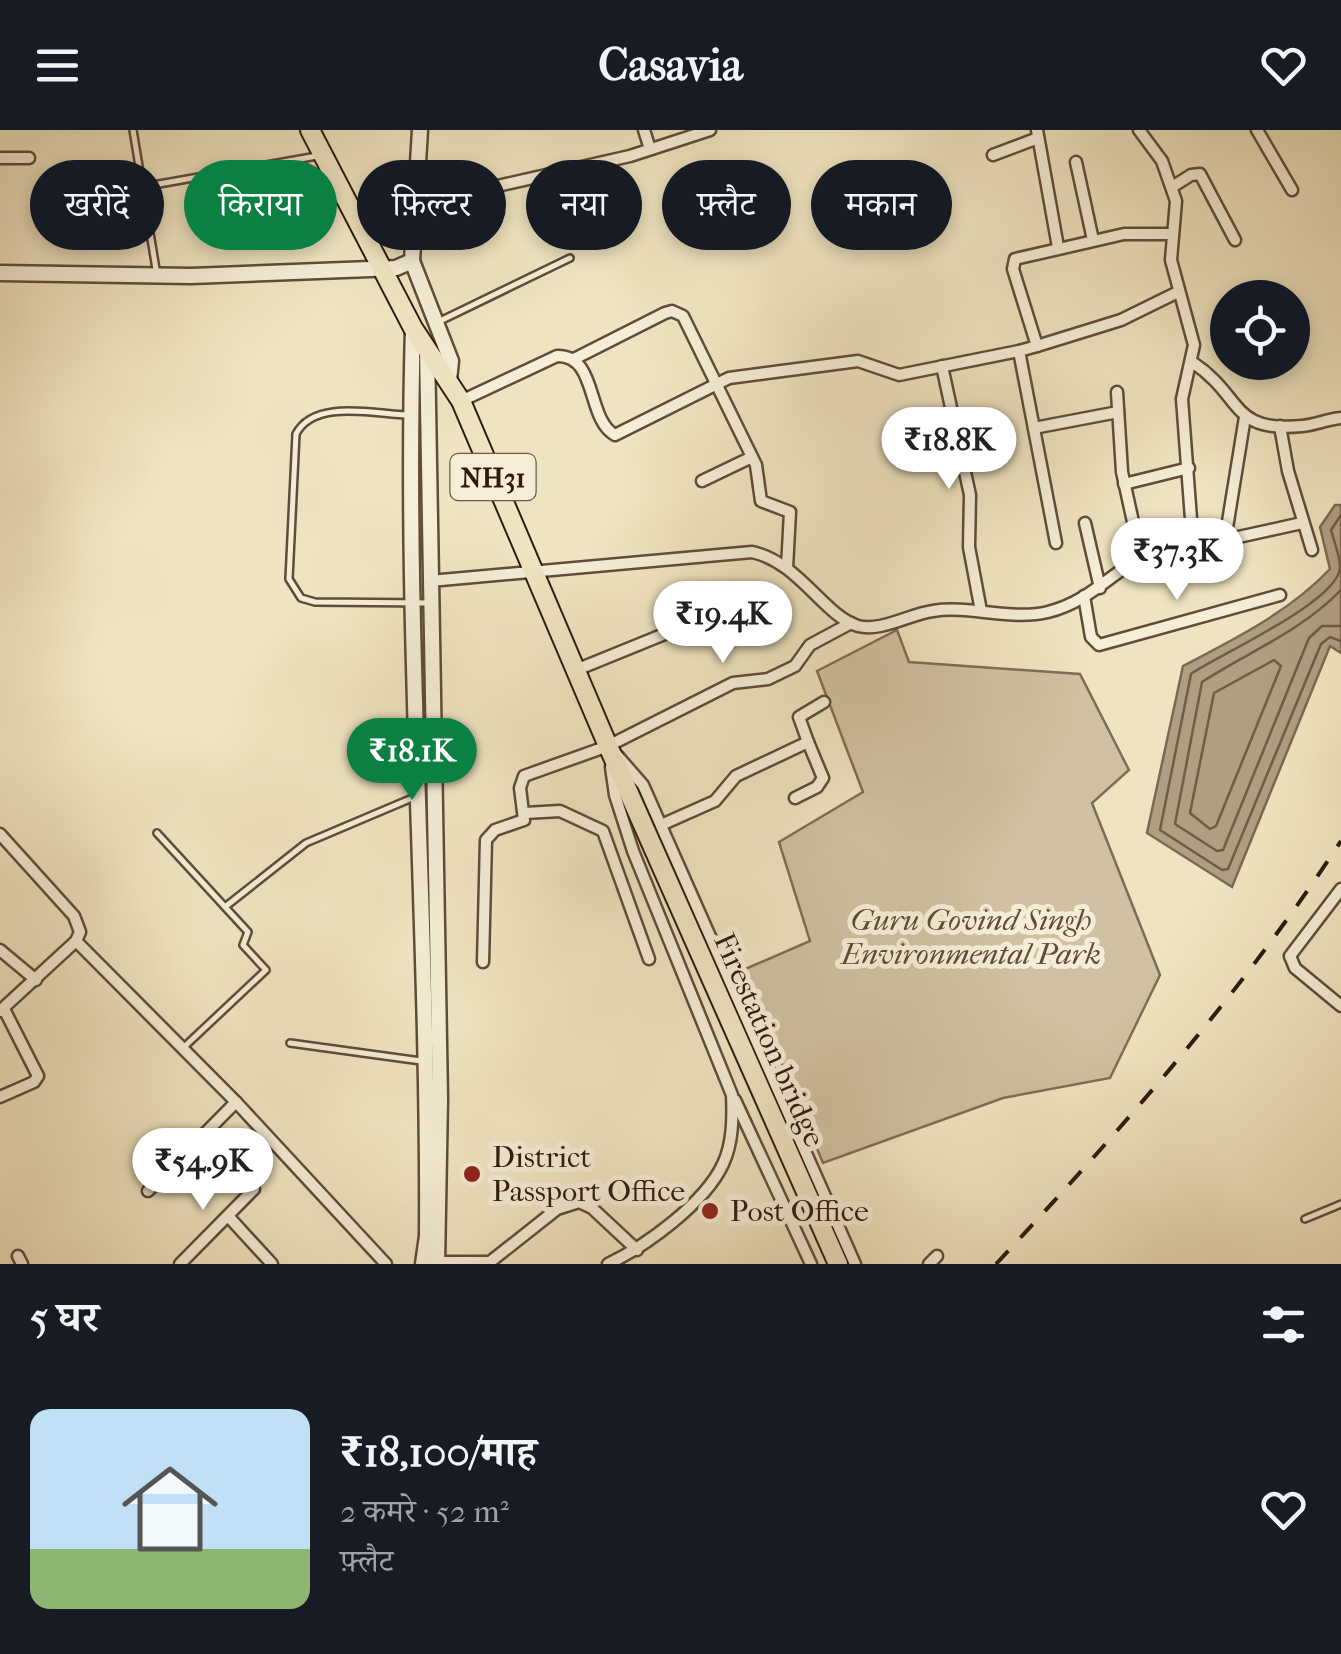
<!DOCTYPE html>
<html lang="hi">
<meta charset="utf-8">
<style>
body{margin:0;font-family:"IM FELL French Canon","Noto Serif Devanagari",serif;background:#20242c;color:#f1f3f6;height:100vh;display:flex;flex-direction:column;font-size:38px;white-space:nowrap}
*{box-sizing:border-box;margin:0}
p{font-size:32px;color:#9ea1a6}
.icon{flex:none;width:55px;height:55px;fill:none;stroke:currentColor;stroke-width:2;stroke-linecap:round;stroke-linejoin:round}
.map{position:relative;height:1134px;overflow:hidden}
.panel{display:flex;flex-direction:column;background:#171b24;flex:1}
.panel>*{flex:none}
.banner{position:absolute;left:30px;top:30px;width:1282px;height:90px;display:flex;gap:20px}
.buttons{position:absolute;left:1210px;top:150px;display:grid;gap:20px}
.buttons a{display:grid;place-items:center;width:100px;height:100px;border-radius:50%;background:#171b24;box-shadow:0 5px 15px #0003;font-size:50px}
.price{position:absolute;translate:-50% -85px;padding:0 22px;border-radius:35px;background:#fff;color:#222;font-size:32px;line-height:65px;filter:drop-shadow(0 2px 5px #0008)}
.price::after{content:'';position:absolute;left:50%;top:60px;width:30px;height:22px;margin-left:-15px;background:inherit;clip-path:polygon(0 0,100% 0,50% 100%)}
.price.active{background:#0b8043;color:#fff}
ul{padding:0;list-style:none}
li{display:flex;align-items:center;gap:30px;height:250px;padding:0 30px}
li span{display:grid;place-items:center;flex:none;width:280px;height:200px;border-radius:20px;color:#555}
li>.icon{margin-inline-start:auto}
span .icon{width:120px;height:120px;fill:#fffc;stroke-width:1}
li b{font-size:42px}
h2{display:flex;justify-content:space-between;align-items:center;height:120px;padding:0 30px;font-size:42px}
.tag{padding:0 35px;border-radius:45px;background:#171b24;box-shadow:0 5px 15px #0003;font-size:35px;line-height:90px}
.tag.active{background:#0b8043;color:#fff}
header{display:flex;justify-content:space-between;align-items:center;height:130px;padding:0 30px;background:#171b24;font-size:45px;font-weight:700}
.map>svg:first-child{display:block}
</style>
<header><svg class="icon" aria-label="menu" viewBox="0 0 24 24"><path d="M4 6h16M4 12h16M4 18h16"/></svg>Casavia<svg class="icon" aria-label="heart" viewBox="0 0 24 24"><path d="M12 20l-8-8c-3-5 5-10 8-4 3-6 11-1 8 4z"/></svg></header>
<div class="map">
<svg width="1341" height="1134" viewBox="0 0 1341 1134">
<rect width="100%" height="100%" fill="#efe4c0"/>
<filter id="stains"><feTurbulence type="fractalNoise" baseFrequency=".002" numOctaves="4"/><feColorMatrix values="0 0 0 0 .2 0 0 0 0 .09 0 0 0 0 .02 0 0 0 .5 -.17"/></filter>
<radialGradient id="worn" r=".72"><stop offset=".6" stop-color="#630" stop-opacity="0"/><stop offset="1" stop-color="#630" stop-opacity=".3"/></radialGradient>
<path fill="#cfc1a1" stroke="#806d56" stroke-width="2.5" d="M897,500L909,532L1080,544L1129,640L1092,673L1160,845L1110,948L1003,968L823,1033L743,840L810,811L779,712L863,662L817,541Z"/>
<path fill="#ae9f83" stroke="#7c6953" stroke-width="2.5" d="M1335,375H1341V523L1330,516L1232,757L1147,703L1183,536C1236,508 1288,483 1330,439L1320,397Z"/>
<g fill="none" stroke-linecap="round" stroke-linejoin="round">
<g stroke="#705c48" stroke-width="2.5">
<path d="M1341,385L1331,400C1334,411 1340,426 1340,437C1340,471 1218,525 1191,544L1160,700L1222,740L1228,739L1321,514L1330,507L1341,511"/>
<path d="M1341,460C1300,502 1250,521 1202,552L1175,694L1217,721L1223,720L1309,508L1322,496H1341"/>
<path d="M1274,530L1281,536L1216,696L1210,699L1190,683L1214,563Z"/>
</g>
<defs>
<g id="service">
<path d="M133,0L157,145"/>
<path d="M142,57L317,26"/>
<path d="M438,192L570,128"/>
<path d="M407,285C374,284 314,269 296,304L289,449L301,468L315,472L430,473"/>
<path d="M157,703L248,802L243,815L266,840L183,918"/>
<path d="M225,777L306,713L417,666"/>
<path d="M290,913L421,931"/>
<path d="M1305,1089L1341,1074"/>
</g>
<g id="minor">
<path d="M644,0L650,19"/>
<path d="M1037,0L1058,117"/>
<path d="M1257,0L1292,60"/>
<path d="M993,25L1038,8"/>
<path d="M0,28H29"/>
<path d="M1076,32L1093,110"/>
<path d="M1172,57L1191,45L1200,44L1235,110"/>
<path d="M418,74L630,26L710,0"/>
<path d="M1037,216L1121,190L1178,162"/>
<path d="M1019,221L1056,413"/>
<path d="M574,229L665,183L672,181L683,186L756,335L761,371L790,382L787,438"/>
<path d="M1192,232C1244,266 1229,303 1302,296C1315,295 1328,289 1341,288"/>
<path d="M942,236L970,365L969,417L981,481"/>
<path d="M1117,262L1122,342L1141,428"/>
<path d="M461,271L557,226C598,225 586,289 615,305L729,248L858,231L899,245L1019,221L1037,216L1013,139L1015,129L1124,104H1173"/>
<path d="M1280,296L1288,341L1312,420"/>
<path d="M1034,298L1118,282"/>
<path d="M702,351L752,327"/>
<path d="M1124,354L1189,338"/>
<path d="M1085,393L1100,458"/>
<path d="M1225,410L1245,287"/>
<path d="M1180,412L1225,410L1302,393"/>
<path d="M430,451L752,422C799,432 824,486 858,496C881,502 910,484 933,481C970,475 1011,491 1048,482C1091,471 1113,441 1147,424C1167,415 1188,415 1191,389L1182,269L1194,215L1171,130L1176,71L1162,31L1139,0"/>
<path d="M1084,466L1091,507L1099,515L1280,465"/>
<path d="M576,540L667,503"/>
<path d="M616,624L643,655L855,1134"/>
<path d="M795,668L817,657L823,648L808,612"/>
<path d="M525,683L560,681L603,701L649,829"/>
<path d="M661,695L715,671L736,646L808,612L799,587L824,572"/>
<path d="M0,704L74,786L80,802L76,811L0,881"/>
<path d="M1341,759L1290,826L1295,838L1341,876"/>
<path d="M76,811L236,972L386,1134"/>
<path d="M0,820L36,850"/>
<path d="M483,832L486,710L495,700L524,690L520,658L524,646L608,616L733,553L768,549L795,536L810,515L851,493"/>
<path d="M0,967L34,952L38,946L4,879"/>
<path d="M735,970L811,1134"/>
<path d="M148,1061L236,972"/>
<path d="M228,1086L272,1134"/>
<path d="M18,1126L22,1134"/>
<path d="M438,1132H490L557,1079L579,1072L592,1078L637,1120"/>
<path d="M180,1134L254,1059"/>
<path d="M608,1134C646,1116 705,1073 723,1034C733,1013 733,987 732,965L633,721L615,665L611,637"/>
<path d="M929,1134L937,1126"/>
</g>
<g id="tertiary">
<path d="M412,131L451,231L449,250"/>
<path d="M0,143L191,146L396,138L412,131L420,0"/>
<path d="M413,198C404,501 429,803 427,1106L423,1134"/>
<path d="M427,217L440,969L437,1134"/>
</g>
<path id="trunk" d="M310,0L413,198L461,271L608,616L838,1134"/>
</defs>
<use href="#service" stroke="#604c39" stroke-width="10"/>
<use href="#minor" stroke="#604c39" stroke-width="15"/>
<use href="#tertiary" stroke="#604c39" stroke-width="19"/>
<use href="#trunk" stroke="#31190c" stroke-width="22"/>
<use href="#service" stroke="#f5edd6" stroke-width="5"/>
<use href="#minor" stroke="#f5edd6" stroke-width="10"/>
<use href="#tertiary" stroke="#f5edd6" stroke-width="14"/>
<use href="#trunk" stroke="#efe4c0" stroke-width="18"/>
<path stroke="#31190c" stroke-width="4" stroke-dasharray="18 18" stroke-linecap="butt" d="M996,1134C1120,1001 1241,864 1341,711"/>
</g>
<g fill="#8f2418" stroke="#f5edd6" stroke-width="4">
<circle cx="472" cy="1044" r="10"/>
<circle cx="710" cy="1081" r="10"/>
</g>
<g text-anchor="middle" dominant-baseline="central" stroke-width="10" stroke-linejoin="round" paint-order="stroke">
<rect fill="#f5edd6" stroke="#6c5949" stroke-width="2.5" x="450.5" y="324" width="85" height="46" rx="8"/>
<g font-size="28" font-weight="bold" fill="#31190c">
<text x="493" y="347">NH31</text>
</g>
<g font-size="30" font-style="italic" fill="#604b39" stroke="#f5edd6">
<text x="971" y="790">Guru Govind Singh<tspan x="971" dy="34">Environmental Park</tspan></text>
</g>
<g font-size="30" fill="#31190c" stroke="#f5edd6">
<text transform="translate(769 910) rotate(66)">Firestation bridge</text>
</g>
<g font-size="30" fill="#31190c" stroke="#f5edd6" text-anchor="start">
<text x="492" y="1027">District<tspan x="492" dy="34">Passport Office</tspan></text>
<text x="730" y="1081">Post Office</text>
</g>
</g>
<rect width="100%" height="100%" filter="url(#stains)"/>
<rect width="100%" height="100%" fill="url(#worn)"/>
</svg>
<div class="buttons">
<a><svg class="icon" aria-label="locate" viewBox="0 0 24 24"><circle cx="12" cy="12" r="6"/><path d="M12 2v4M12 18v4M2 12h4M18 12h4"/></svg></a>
</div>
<b class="price" style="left:949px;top:362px">₹18.8K</b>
<b class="price" style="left:1177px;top:473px">₹37.3K</b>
<b class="price" style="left:723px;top:536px">₹19.4K</b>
<b class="price active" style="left:412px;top:673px">₹18.1K</b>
<b class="price" style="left:203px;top:1083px">₹54.9K</b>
<div class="banner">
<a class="tag">खरीदें</a>
<a class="tag active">किराया</a>
<a class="tag">फ़िल्टर</a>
<a class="tag">नया</a>
<a class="tag">फ़्लैट</a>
<a class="tag">मकान</a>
</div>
</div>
<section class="panel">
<h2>5 घर<svg class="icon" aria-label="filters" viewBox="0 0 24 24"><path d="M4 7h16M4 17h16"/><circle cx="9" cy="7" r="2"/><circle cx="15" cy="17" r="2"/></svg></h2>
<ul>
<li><span style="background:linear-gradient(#bfe0f5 70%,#8fb573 0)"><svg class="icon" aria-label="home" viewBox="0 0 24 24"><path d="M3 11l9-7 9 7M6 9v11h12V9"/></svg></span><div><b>₹18,100/माह</b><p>2 कमरे · 52 m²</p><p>फ़्लैट</p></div><svg class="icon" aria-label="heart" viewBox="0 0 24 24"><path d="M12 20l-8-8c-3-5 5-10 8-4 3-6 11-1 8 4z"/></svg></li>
</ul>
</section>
